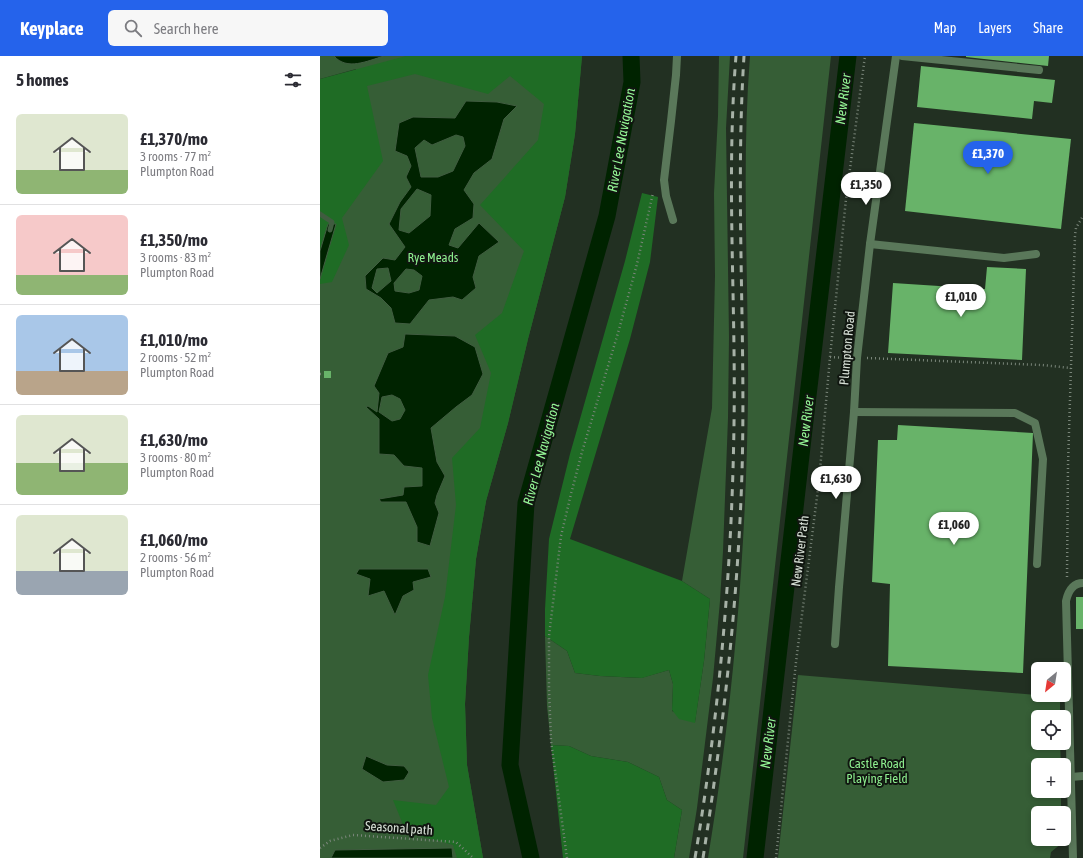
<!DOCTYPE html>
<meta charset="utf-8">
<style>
body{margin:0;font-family:"Asap Condensed",sans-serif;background:#f7f7f7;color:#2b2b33;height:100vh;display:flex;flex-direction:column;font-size:15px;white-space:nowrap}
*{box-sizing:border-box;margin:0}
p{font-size:13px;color:#7c7c81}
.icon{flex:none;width:22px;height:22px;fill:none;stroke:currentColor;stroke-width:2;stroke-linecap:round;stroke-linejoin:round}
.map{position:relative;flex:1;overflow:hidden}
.sheet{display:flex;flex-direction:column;background:#fff;width:320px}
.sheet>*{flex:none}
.needle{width:26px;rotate:210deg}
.tools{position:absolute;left:711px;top:606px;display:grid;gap:8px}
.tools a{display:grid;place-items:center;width:40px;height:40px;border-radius:6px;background:#fff;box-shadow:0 2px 6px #0003;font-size:20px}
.price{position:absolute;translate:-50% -34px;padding:0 9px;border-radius:14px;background:#fff;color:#222;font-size:13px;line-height:26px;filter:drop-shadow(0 1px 2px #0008)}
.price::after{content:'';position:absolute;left:50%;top:24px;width:12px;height:9px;margin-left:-6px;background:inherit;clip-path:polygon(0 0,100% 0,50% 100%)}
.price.current{background:#2563eb;color:#fff}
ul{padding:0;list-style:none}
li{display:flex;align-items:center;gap:12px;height:100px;padding:0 16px}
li+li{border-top:1px solid #e1e1e2}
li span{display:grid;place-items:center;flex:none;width:112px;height:80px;border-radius:6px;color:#555}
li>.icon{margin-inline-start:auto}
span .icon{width:48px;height:48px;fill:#fffc;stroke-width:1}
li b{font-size:17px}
h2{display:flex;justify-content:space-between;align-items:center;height:48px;padding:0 16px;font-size:17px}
header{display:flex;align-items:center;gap:24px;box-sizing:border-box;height:56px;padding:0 20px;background:#2563eb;color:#fff}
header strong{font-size:19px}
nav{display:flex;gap:22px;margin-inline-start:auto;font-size:14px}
.search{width:280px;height:36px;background:#f7f7f7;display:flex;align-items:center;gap:10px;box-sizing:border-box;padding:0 14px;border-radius:6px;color:#7c7c81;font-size:15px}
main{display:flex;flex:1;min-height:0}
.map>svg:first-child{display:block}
</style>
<header>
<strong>Keyplace</strong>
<div class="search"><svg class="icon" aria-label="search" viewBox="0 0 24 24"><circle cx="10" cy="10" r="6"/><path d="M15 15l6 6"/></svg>Search here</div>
<nav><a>Map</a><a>Layers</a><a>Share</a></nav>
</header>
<main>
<section class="sheet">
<h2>5 homes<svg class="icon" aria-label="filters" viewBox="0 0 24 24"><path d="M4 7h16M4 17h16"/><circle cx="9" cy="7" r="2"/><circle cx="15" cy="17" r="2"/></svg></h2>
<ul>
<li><span style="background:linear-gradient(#dfe7d0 70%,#8fb573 0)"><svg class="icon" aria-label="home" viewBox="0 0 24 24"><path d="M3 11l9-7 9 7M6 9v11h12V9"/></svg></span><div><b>£1,370/mo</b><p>3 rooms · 77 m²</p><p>Plumpton Road</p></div></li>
<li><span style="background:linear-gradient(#f6c9c9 75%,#8fb573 0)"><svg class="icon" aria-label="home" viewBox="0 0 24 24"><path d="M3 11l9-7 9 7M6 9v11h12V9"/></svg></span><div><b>£1,350/mo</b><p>3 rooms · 83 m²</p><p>Plumpton Road</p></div></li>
<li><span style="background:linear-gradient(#a9c7e8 70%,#b9a48a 0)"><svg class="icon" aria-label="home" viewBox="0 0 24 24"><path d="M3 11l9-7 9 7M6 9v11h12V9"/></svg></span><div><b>£1,010/mo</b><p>2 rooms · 52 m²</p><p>Plumpton Road</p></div></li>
<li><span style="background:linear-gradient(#dfe7d0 60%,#8fb573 0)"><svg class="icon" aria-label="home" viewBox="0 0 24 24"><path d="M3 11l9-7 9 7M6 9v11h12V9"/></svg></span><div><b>£1,630/mo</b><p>3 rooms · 80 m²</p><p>Plumpton Road</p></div></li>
<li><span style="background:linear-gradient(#dfe7d0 70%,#9aa5b1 0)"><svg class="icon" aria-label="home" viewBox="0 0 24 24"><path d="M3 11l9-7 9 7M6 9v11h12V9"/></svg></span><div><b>£1,060/mo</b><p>2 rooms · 56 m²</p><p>Plumpton Road</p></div></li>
</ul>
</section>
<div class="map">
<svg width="763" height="802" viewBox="0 0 763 802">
<rect width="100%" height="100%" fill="#223022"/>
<g fill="#365e36">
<path d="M0,0H262L255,78L245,141L208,283L188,367L166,445L156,503L149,581L145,648L147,709L163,802H0V134L36,13L0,23Z"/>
<path d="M399,0H410L406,72L409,281L408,362L403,495L400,545L393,622L377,752L369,802H354L362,754L347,744L339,721L308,706L271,700L249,690L231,689L227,650L225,580L247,595L255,617L280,620L321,622L349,614L353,628L352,655L375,666L384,605L390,543L362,525L392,352L395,220L394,137L398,60Z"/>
<path d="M430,0H511L423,802H388C413,650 426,497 428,343C429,229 421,114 430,0Z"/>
<path d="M478,619L740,641V661H718V687H740L741,709H718V735H741V757H718V783H742V787L731,796L730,802H458Z"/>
</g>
<g fill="#1f6c25">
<path d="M86,0H262L255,78L245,141L208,283L188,367L166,445L156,503L149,581L145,648L147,709L163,802H137L133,789L86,776L73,744L116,749L129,731L112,662L108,619L125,541L136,449L132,402L160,372L171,317L155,279L182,257L204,195L160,149L218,84L224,48L190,20L168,38L95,18L47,30L63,105L22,162L29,189L12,226L0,228V223L16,168L0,195V23Z"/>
<path d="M322,137L338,141L330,206L310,283L250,483L362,525L390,543L384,605L375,667L359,663L352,654L353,628L349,614L322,622L280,620L255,617L247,595L225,580V553L229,483L250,398L305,205Z"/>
<path d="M231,689L249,690L271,700L308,706L339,721L347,744L362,754L354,802H243Z"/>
</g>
<g fill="#002300" stroke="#405c40" fill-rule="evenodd">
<path d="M14,0H64C47,5 27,15 14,0Z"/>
<path d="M146,45L177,46L197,50L184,63L172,103L154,117L144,134L154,148L153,162L135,173L129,189L138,192L159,167L179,186L159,200L153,221L156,232L142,244L133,241L109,244L90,268L75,267L71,252L61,242L46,233L45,220L63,202L75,204L85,191L69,168L80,146L91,131L86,121L91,110L87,100L75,95L79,67L93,61L135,62ZM136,79L143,81L145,90L133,115L118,121H101L95,92L104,84L112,89ZM97,133L111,139L110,160L89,177L79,174L81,153ZM68,212L71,225L57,237L52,232L57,213ZM86,213L94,214L102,220L99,234L89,237L75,235L74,227Z"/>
<path d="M8,168H16L0,223V195Z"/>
<path d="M85,278L135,280L155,291L163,318L152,339L136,351L111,372L117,406L125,420L117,439L115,447L119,457L110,490L97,486V471L86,446H61L59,443L83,439L84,431L102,430V412L84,410L74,399L59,398V363L46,351L48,350L57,356L59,337L54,330L68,297L83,291ZM72,339L80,343L85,354L80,363L72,365L59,356L62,341Z"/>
<path d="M39,513H108L111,521L93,526L94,534L83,540L75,559L64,535L48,540L50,523L36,518Z"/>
<path d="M46,700L67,709L84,710L89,716L84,724L63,726L42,713Z"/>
<path d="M132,792L133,802H11L15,794Z"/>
</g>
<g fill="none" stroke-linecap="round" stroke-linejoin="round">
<path stroke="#405c40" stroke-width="5" d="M0,158L12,166L10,174"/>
<g stroke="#002300" stroke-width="17">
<path d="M211,802L190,709L206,447L287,160L312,26L311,0"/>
<path d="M435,802L483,382L528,0"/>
</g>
</g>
<g fill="#68b369">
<path d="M646,0H729L728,10L646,1Z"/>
<path d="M601,10L735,24L732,47L714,45L712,63L597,51Z"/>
<path d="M594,67L751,83L741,173L585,155Z"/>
<path d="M667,211L706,213L702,304L568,297L573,227L665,233Z"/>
<rect x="4" y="315" width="7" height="7"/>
<path d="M578,369L713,377L703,617L568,610L570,528L552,526L558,384H577Z"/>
<rect x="756" y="541" width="7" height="32"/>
</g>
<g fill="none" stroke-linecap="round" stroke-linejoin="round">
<g stroke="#7a867a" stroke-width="2.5" stroke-dasharray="1 3" stroke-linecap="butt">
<path d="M510,301L526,302"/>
<path d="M547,302L722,309L751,312"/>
<path d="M0,318H4"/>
<path d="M747,521L748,409L755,179L756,172L763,160"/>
<path d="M0,792L10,785L33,779L136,786L153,802"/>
<path d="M247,802L231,685L229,633V580L241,480L251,438L262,396L298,277L317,208L333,137"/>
<path d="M456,802L476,606L499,425L510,301L526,143L545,0"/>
</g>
<g stroke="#5a785a" stroke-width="8">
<path d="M582,0L719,14"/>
<path d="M353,164L346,140L344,124L351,65L356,19L357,0"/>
<path d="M550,188L684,202L716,198"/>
<path d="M534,356L695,357L715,367L723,403L717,508"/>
</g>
<g stroke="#5a785a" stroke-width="8">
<path d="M515,588L519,531L534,356L537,302L550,188L576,0"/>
<path d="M751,721L763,720"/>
<path d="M753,802L746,545C748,536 752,527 763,527"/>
</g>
<g stroke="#a7b2a7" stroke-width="3" stroke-dasharray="7 7" stroke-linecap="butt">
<path d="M375,802C399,659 412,513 414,368C416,245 406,122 416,0"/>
<path d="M383,802C403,674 418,545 422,416C426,278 415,138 424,0"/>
</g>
</g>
<g text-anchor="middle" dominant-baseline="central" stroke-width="4" stroke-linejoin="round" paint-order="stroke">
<g font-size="13" fill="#8eef8f" stroke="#101610">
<text x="113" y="201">Rye Meads</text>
<text x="557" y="707">Castle Road<tspan x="557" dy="15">Playing Field</tspan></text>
</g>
<g font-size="13" fill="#d7e0d6" stroke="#101610">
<text transform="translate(527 292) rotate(-85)">Plumpton Road</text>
<text transform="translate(480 495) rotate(-83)">New River Path</text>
<text transform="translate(79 772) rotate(4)">Seasonal path</text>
</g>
<g font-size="14" font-style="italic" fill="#94f595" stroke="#101610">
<text transform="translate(523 43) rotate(-83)">New River</text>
<text transform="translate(301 84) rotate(-80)">River Lee Navigation</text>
<text transform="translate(486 365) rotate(-83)">New River</text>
<text transform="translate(221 398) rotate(-75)">River Lee Navigation</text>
<text transform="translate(448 687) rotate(-83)">New River</text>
</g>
</g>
</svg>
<div class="tools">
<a><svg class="needle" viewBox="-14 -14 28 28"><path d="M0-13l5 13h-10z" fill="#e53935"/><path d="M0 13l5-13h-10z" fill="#7c7c81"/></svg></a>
<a><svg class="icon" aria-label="locate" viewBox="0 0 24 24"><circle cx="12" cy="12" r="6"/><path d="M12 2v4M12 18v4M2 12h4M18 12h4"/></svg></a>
<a>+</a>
<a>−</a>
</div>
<b class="price current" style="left:668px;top:119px">£1,370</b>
<b class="price" style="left:546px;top:150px">£1,350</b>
<b class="price" style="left:641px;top:262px">£1,010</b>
<b class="price" style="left:516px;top:444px">£1,630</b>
<b class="price" style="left:634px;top:490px">£1,060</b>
</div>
</main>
